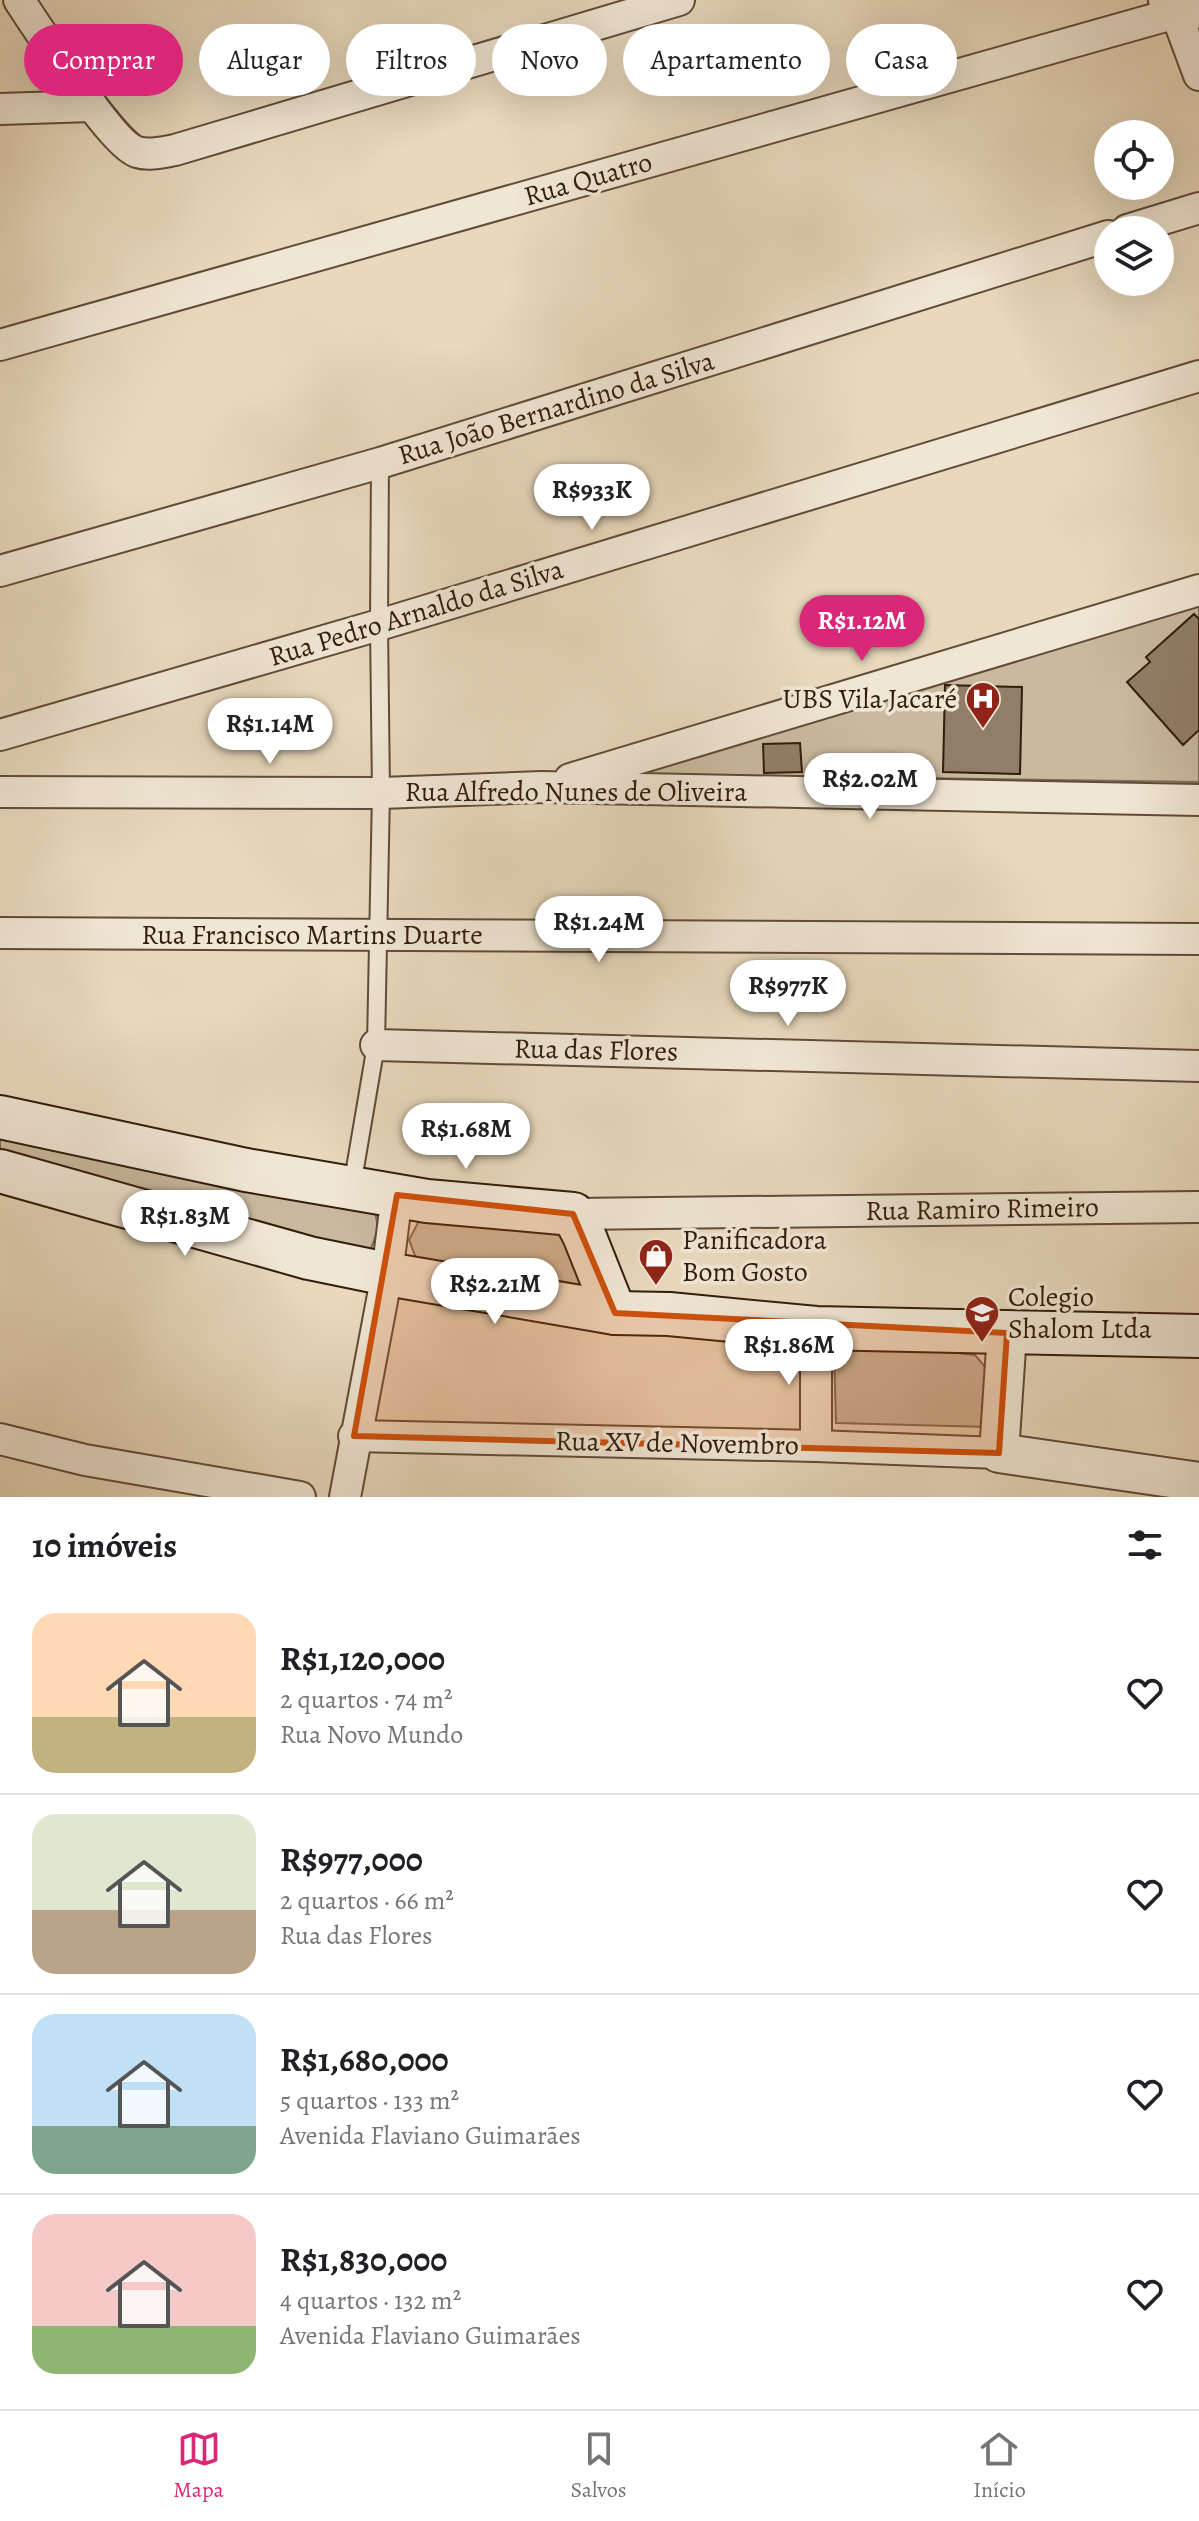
<!DOCTYPE html>
<html lang="pt">
<meta charset="utf-8">
<style>
body{margin:0;font-family:Alegreya,serif;background:#f6f6f6;color:#202124;height:100vh;display:flex;flex-direction:column;font-size:30px;white-space:nowrap}
*{box-sizing:border-box;margin:0}
p{font-size:26px;color:#757577}
.icon{flex:none;width:44px;height:44px;fill:none;stroke:currentColor;stroke-width:2;stroke-linecap:round;stroke-linejoin:round}
.map{position:relative;height:1497px;overflow:hidden}
.sheet{display:flex;flex-direction:column;background:#fff;flex:1}
.sheet>*{flex:none}
.hud{position:absolute;left:24px;top:24px;width:1152px;height:72px;display:flex;gap:16px}
.tools{position:absolute;left:1094px;top:120px;display:grid;gap:16px}
.tools a{display:grid;place-items:center;width:80px;height:80px;border-radius:50%;background:#fff;box-shadow:0 8px 32px #0002;font-size:40px}
.price{position:absolute;translate:-50% -68px;padding:0 18px;border-radius:28px;background:#fff;color:#222;font-size:26px;line-height:52px;filter:drop-shadow(0 2px 4px #0008)}
.price::after{content:'';position:absolute;left:50%;top:48px;width:24px;height:18px;margin-left:-12px;background:inherit;clip-path:polygon(0 0,100% 0,50% 100%)}
.price.on{background:#db2777;color:#fff}
ul{padding:0;list-style:none}
li{display:flex;align-items:center;gap:24px;height:200px;padding:0 32px}
li+li{border-top:2px solid #e0e0e0}
li span{display:grid;place-items:center;flex:none;width:224px;height:160px;border-radius:24px;color:#555}
li>.icon{margin-inline-start:auto}
span .icon{width:96px;height:96px;fill:#fffc;stroke-width:1}
li b{font-size:34px}
h2{display:flex;justify-content:space-between;align-items:center;height:96px;padding:0 32px;font-size:34px}
.tag{padding:0 28px;border-radius:36px;background:#fff;box-shadow:0 8px 32px #0002;font-size:28px;line-height:72px}
.tag.on{background:#db2777;color:#fff}
.menu{display:flex;justify-content:space-around;align-items:center;height:112px;border-top:2px solid #e0e0e0;background:#fff;font-size:22px;color:#757577}
.menu a{display:grid;justify-items:center;gap:4px}
.menu .on{color:#db2777}
.map>svg:first-child{display:block}
</style>
<div class="map">
<svg width="1199" height="1497" viewBox="0 0 1199 1497">
<rect width="100%" height="100%" fill="#e8d9bd"/>
<filter id="stains"><feTurbulence type="fractalNoise" baseFrequency=".0025" numOctaves="4"/><feColorMatrix values="0 0 0 0 .2 0 0 0 0 .09 0 0 0 0 .02 0 0 0 .5 -.17"/></filter>
<radialGradient id="worn" r=".72"><stop offset=".6" stop-color="#630" stop-opacity="0"/><stop offset="1" stop-color="#630" stop-opacity=".3"/></radialGradient>
<g fill="#c9b99f" stroke="#7e6a55" stroke-width="2">
<path d="M1199,601V782L638,774Z"/>
<path d="M0,1123L371,1203C381,1223 378,1235 368,1254L0,1163Z"/>
<path d="M424,1211L561,1222L586,1298L421,1271L409,1240Z"/>
<path d="M855,1341L975,1355L986,1368L988,1427L836,1423L834,1350Z"/>
</g>
<g fill="#917e68" stroke="#321c0b" stroke-width="2">
<path d="M1194,614L1199,619V730L1183,745L1127,682L1150,662L1146,657Z"/>
<path d="M945,685L1022,687L1020,774L943,772Z"/>
<path d="M800,743L802,772L764,773L763,744Z"/>
</g>
<g fill="none" stroke-linecap="round" stroke-linejoin="round">
<defs>
<path id="service" d="M352,1186L376,1045L381,793L379,625L380,463"/>
<g id="minor">
<path d="M19,0C37,27 113,145 137,152C149,156 163,152 175,150L679,0"/>
<path d="M0,109L92,106"/>
<path d="M1127,230L1199,208"/>
<path d="M0,345L1176,13L1199,75"/>
<path d="M0,571L380,463L1108,236"/>
<path d="M0,735L379,625L1199,376"/>
<path d="M570,779L1199,590"/>
<path d="M0,792L381,793L541,787L1199,800"/>
<path d="M0,933L1199,939"/>
<path d="M376,1045L1199,1066"/>
<path d="M573,1214L1199,1207"/>
<path d="M354,1436L816,1446L999,1453"/>
<path d="M0,1439L85,1460L300,1497"/>
<path d="M816,1446V1328"/>
<path d="M345,1497L387,1274L397,1195"/>
</g>
<g id="tertiary">
<path d="M1168,0L1176,13L1199,8"/>
<path d="M1007,1333L999,1453L1199,1482"/>
</g>
<g id="secondary">
<path d="M0,1117L246,1170L427,1201L573,1214L584,1235L615,1313"/>
<path d="M0,1171L309,1258L387,1274L615,1313L669,1314L816,1328L1199,1336"/>
</g>
</defs>
<use href="#service" stroke="#604b38" stroke-width="20"/>
<use href="#minor" stroke="#604b38" stroke-width="34"/>
<use href="#tertiary" stroke="#604b38" stroke-width="42"/>
<use href="#secondary" stroke="#321c0b" stroke-width="46"/>
<use href="#service" stroke="#f0e6d4" stroke-width="16"/>
<use href="#minor" stroke="#f0e6d4" stroke-width="30"/>
<use href="#tertiary" stroke="#f0e6d4" stroke-width="38"/>
<use href="#secondary" stroke="#f0e6d4" stroke-width="42"/>
</g>
<path fill="#cd500c" fill-opacity="0.2" stroke="#cd500c" stroke-width="6" stroke-linejoin="round" d="M397,1195L573,1214L615,1313L1007,1333L999,1453L354,1436Z"/>
<defs>
<symbol id="hospital-pin" viewBox="-11 -11 22 30"><path d="M0 17L-7.5 6A9.5 9.5 0 1 1 7.5 6Z" fill="#8f2418" stroke="#f0e6d4"/><path d="M-5-5h3v3.5h4V-5h3V5h-3V1.5h-4V5h-3Z" fill="#fff"/></symbol>
<symbol id="shop-pin" viewBox="-11 -11 22 30"><path d="M0 17L-7.5 6A9.5 9.5 0 1 1 7.5 6Z" fill="#8f2418" stroke="#f0e6d4"/><path d="M-5-2.5h2.3a2.7 3.5 0 0 1 5.4 0H5L5.5 6h-11ZM-1.5-2.5h3a1.5 2.3 0 0 0-3 0Z" fill="#fff"/></symbol>
<symbol id="school-pin" viewBox="-11 -11 22 30"><path d="M0 17L-7.5 6A9.5 9.5 0 1 1 7.5 6Z" fill="#8f2418" stroke="#f0e6d4"/><path d="M0-5L7-2L0 1L-7-2ZM-4 1L0 2.5L4 1V4Q0 6-4 4Z" fill="#fff"/></symbol>
</defs>
<g fill-rule="evenodd">
<use href="#hospital-pin" x="963" y="679" width="40" height="54"/>
<use href="#shop-pin" x="636" y="1236" width="40" height="54"/>
<use href="#school-pin" x="962" y="1293" width="40" height="54"/>
</g>
<g text-anchor="middle" dominant-baseline="central" stroke-width="7" stroke-linejoin="round" paint-order="stroke">
<g font-size="28" fill="#321c0b" stroke="#f0e6d4">
<text transform="translate(588 179) rotate(-16)">Rua Quatro</text>
<text transform="translate(556 408) rotate(-17)">Rua João Bernardino da Silva</text>
<text transform="translate(416 613) rotate(-17)">Rua Pedro Arnaldo da Silva</text>
<text x="576" y="792">Rua Alfredo Nunes de Oliveira</text>
<text x="312" y="935">Rua Francisco Martins Duarte</text>
<text transform="translate(596 1050) rotate(1)">Rua das Flores</text>
<text transform="translate(982 1209) rotate(-1)">Rua Ramiro Rimeiro</text>
<text transform="translate(677 1443) rotate(1)">Rua XV de Novembro</text>
</g>
<g font-size="28" fill="#321c0b" stroke="#f0e6d4" text-anchor="start">
<text x="957" y="699" text-anchor="end">UBS Vila Jacaré</text>
<text x="682" y="1240">Panificadora<tspan x="682" dy="32">Bom Gosto</tspan></text>
<text x="1008" y="1297">Colegio<tspan x="1008" dy="32">Shalom Ltda</tspan></text>
</g>
</g>
<rect width="100%" height="100%" filter="url(#stains)"/>
<rect width="100%" height="100%" fill="url(#worn)"/>
</svg>
<div class="tools">
<a><svg class="icon" aria-label="locate" viewBox="0 0 24 24"><circle cx="12" cy="12" r="6"/><path d="M12 2v4M12 18v4M2 12h4M18 12h4"/></svg></a>
<a><svg class="icon" aria-label="layers" viewBox="0 0 24 24"><path d="M12 4l9 5-9 5-9-5zM3 14l9 5 9-5"/></svg></a>
</div>
<b class="price" style="left:592px;top:532px">R$933K</b>
<b class="price on" style="left:862px;top:663px">R$1.12M</b>
<b class="price" style="left:270px;top:766px">R$1.14M</b>
<b class="price" style="left:870px;top:821px">R$2.02M</b>
<b class="price" style="left:599px;top:964px">R$1.24M</b>
<b class="price" style="left:788px;top:1028px">R$977K</b>
<b class="price" style="left:466px;top:1171px">R$1.68M</b>
<b class="price" style="left:185px;top:1258px">R$1.83M</b>
<b class="price" style="left:495px;top:1326px">R$2.21M</b>
<b class="price" style="left:789px;top:1387px">R$1.86M</b>
<div class="hud">
<a class="tag on">Comprar</a>
<a class="tag">Alugar</a>
<a class="tag">Filtros</a>
<a class="tag">Novo</a>
<a class="tag">Apartamento</a>
<a class="tag">Casa</a>
</div>
</div>
<section class="sheet">
<h2>10 imóveis<svg class="icon" aria-label="filters" viewBox="0 0 24 24"><path d="M4 7h16M4 17h16"/><circle cx="9" cy="7" r="2"/><circle cx="15" cy="17" r="2"/></svg></h2>
<ul>
<li><span style="background:linear-gradient(#ffd9b3 65%,#c2b280 0)"><svg class="icon" aria-label="home" viewBox="0 0 24 24"><path d="M3 11l9-7 9 7M6 9v11h12V9"/></svg></span><div><b>R$1,120,000</b><p>2 quartos · 74 m²</p><p>Rua Novo Mundo</p></div><svg class="icon" aria-label="heart" viewBox="0 0 24 24"><path d="M12 20l-8-8c-3-5 5-10 8-4 3-6 11-1 8 4z"/></svg></li>
<li><span style="background:linear-gradient(#dfe7d0 60%,#b9a48a 0)"><svg class="icon" aria-label="home" viewBox="0 0 24 24"><path d="M3 11l9-7 9 7M6 9v11h12V9"/></svg></span><div><b>R$977,000</b><p>2 quartos · 66 m²</p><p>Rua das Flores</p></div><svg class="icon" aria-label="heart" viewBox="0 0 24 24"><path d="M12 20l-8-8c-3-5 5-10 8-4 3-6 11-1 8 4z"/></svg></li>
<li><span style="background:linear-gradient(#bfe0f5 70%,#7fa58c 0)"><svg class="icon" aria-label="home" viewBox="0 0 24 24"><path d="M3 11l9-7 9 7M6 9v11h12V9"/></svg></span><div><b>R$1,680,000</b><p>5 quartos · 133 m²</p><p>Avenida Flaviano Guimarães</p></div><svg class="icon" aria-label="heart" viewBox="0 0 24 24"><path d="M12 20l-8-8c-3-5 5-10 8-4 3-6 11-1 8 4z"/></svg></li>
<li><span style="background:linear-gradient(#f6c9c9 70%,#8fb573 0)"><svg class="icon" aria-label="home" viewBox="0 0 24 24"><path d="M3 11l9-7 9 7M6 9v11h12V9"/></svg></span><div><b>R$1,830,000</b><p>4 quartos · 132 m²</p><p>Avenida Flaviano Guimarães</p></div><svg class="icon" aria-label="heart" viewBox="0 0 24 24"><path d="M12 20l-8-8c-3-5 5-10 8-4 3-6 11-1 8 4z"/></svg></li>
</ul>
</section>
<nav class="menu">
<a class="on"><svg class="icon" aria-label="map" viewBox="0 0 24 24"><path d="M3 6l6-2 6 2 6-2v14l-6 2-6-2-6 2zM9 4v14M15 6v14"/></svg>Mapa</a>
<a><svg class="icon" aria-label="saved" viewBox="0 0 24 24"><path d="M7 4h10v16l-5-4-5 4z"/></svg>Salvos</a>
<a><svg class="icon" aria-label="home" viewBox="0 0 24 24"><path d="M3 11l9-7 9 7M6 9v11h12V9"/></svg>Início</a>
</nav>
